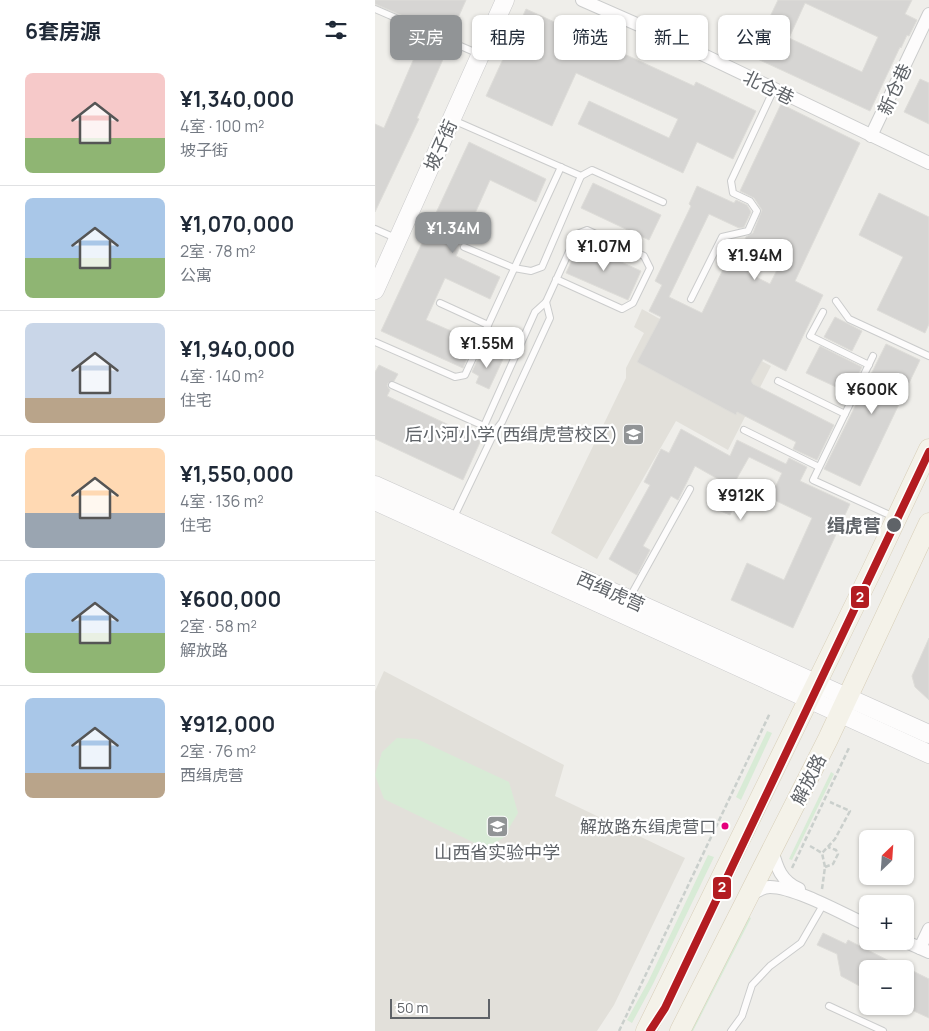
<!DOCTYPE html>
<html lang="zh">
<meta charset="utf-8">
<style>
body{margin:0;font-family:Manrope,"Noto Sans SC",sans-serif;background:#f2f2f3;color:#1f2937;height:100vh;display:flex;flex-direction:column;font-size:19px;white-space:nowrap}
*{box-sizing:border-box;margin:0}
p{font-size:16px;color:#747a83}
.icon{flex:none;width:28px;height:28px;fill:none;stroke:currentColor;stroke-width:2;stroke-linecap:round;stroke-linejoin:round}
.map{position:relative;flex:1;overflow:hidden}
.sheet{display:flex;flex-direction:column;background:#fff;width:375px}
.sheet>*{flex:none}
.banner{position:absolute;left:15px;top:15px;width:464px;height:45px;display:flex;gap:10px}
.needle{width:32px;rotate:25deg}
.controls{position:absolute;left:484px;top:830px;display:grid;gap:10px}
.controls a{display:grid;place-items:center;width:55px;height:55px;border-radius:8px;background:#fff;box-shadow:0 1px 4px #0004;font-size:25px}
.scale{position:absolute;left:15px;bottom:12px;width:100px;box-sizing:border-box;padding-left:5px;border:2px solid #5f6368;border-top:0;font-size:14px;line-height:18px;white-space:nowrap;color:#5f6368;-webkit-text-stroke:4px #fff;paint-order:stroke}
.price{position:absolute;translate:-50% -42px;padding:0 11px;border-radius:10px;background:#fff;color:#222;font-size:16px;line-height:32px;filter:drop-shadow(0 1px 2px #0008)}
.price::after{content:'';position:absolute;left:50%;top:30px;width:15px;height:11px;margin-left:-8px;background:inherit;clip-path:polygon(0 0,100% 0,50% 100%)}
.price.selected{background:#919496;color:#fff}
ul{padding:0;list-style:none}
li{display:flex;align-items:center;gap:15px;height:125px;padding:0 25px}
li+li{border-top:1px solid #e0e1e3}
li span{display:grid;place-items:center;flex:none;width:140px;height:100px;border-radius:8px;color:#555}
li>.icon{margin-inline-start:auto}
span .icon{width:60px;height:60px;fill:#fffc;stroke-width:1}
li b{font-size:21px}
h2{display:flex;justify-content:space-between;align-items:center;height:60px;padding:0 25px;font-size:21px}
.pill{padding:0 18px;border-radius:8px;background:#fff;box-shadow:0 1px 4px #0004;font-size:18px;line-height:45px}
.pill.selected{background:#919496;color:#fff}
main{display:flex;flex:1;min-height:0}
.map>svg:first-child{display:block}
</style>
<main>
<section class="sheet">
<h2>6套房源<svg class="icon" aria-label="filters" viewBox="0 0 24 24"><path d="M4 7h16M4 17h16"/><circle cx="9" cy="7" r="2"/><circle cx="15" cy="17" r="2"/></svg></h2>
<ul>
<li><span style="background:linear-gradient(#f6c9c9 65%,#8fb573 0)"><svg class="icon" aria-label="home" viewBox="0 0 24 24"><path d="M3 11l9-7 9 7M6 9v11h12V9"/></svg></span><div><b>¥1,340,000</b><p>4室 · 100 m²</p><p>坡子街</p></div></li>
<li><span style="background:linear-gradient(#a9c7e8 60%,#8fb573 0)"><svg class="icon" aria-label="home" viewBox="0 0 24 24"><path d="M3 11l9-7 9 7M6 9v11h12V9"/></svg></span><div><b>¥1,070,000</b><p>2室 · 78 m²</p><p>公寓</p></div></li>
<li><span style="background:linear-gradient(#c9d6e8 75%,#b9a48a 0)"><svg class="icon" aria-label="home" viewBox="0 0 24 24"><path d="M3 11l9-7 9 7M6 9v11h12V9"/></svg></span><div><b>¥1,940,000</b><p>4室 · 140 m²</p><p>住宅</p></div></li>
<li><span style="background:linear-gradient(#ffd9b3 65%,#9aa5b1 0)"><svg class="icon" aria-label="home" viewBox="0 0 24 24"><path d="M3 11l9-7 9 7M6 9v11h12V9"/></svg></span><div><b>¥1,550,000</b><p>4室 · 136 m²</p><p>住宅</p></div></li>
<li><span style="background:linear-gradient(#a9c7e8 60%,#8fb573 0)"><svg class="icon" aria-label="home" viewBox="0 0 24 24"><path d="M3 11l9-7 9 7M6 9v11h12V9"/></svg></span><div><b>¥600,000</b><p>2室 · 58 m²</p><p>解放路</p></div></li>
<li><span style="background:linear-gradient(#a9c7e8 75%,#b9a48a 0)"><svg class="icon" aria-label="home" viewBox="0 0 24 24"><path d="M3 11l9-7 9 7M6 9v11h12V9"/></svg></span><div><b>¥912,000</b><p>2室 · 76 m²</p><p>西缉虎营</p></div></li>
</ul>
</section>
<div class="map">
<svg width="554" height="1031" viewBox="0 0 554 1031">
<rect width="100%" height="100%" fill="#efeeea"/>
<g fill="#e2e0da">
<path d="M267,309L340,350L346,339L396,366L353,450L301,421L222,559L176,533L251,378V368L269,333L259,327Z"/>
<path d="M9,671L189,765L180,796L310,858L239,1005L222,1031H0V691Z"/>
</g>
<g fill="#d8ebd6">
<path d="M392,731L397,733L366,800L361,797Z"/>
<path d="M22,738L42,739L134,782L143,813L128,838L110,848L9,799L0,775L7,752Z"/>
<path d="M456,772L459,774L417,860L414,859Z"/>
<path d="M333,855L339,857L278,984L257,1023L252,1020L273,982Z"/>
<path d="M371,916L376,918L318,1031H313Z"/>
</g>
<g fill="#d6d5d3" stroke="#deddd9" fill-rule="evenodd">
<path d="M0,0H91L75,36L0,4Z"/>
<path d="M403,0H537L530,14L542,20L534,36L532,35L526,48L525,47L495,111L376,56ZM430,3L503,37L487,72L414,38Z"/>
<path d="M151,9L319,86L321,82L381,111L358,159L322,142L308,173L203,124L214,101L294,138L303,119L201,73L177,126L111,96Z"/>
<path d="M49,35L71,45L73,48L42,118L44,119L0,212V124L9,128Z"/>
<path d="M545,79L554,83V124L529,112Z"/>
<path d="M406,104L485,143L420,281L448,295L411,371L388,359L376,381L378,384L459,425L442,460L418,449L421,442L362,412L361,415L262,362L286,317L274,311L287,285L280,281L316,206L314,204L322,186L359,203L361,200L372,205L376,212L369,227L364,228L334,214L294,297L327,313L355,255L361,258L371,237L378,233L387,210L379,198L365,191ZM383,253L405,264L395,284L373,273Z"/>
<path d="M94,142L171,179L161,202L115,180L81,256L125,277L115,299L70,278L51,320L99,341L88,368L6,331Z"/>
<path d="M218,183L286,215L274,240L206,208Z"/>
<path d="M504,193L554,217V324L550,333L502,310L528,257L484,235Z"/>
<path d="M205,243L266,271L253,300L191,273Z"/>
<path d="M460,317L487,331L477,351L449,337Z"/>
<path d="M511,344L545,360L485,486L449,469Z"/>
<path d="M445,346L487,367L474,393L431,373Z"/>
<path d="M107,350L128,359L114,389L101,383L104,376L97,372Z"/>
<path d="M4,365L23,374L19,381L13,383L12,386L15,390L12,396L106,440L88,480L0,439V372Z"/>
<path d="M306,429L355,456L362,440L411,464L414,458L432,467L425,481L475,504L418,628L356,600L372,563L409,580L437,518L395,498L407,473L374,457L357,487L320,466L303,500L296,496L268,546L275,550L262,575L234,559L275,485L269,482L286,449L294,453Z"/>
<path d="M351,488L365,495L355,515L341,509Z"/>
<path d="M554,638V700L540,687L537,676Z"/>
<path d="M448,933L471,944L473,940L530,969H492V990L466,976L462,954L442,945Z"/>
<path d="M530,967L554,979V1018L530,1007Z"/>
</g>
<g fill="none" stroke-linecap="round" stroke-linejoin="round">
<defs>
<g id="lane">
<path d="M0,9L104,54"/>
<path d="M78,120L206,176L217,170L288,202"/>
<path d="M0,229L16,236"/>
<path d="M89,247L139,268L156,271L167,267L206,176"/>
<path d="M316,299L347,237L373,231L382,211L375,201L358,193L356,181L399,89"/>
<path d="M461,301L474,319L554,356"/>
<path d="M171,302L202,234L212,230L269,256L275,268L258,303L247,309L181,279"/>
<path d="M65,303L113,325"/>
<path d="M448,312L435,336L494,365"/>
<path d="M0,342L80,377L90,375L186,167"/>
<path d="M498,356L438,480L519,517"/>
<path d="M403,381L470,414"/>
<path d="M17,385L120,431"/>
<path d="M369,430L444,467"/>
<path d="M78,519L120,431L127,422L175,318L171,302L160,312L109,426"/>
<path d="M255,597L315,489"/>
<path d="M454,1006L508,1031"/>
<path d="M356,1031L367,1016L377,985L395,966L426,943L448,905"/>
</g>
<g id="street">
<path d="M207,0L291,37L554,163"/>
<path d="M496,136L554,14"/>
<path d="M397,850C402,868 406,881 424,889"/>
<path d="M374,896C380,892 387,887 395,887C420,887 468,914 492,925"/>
<path d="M529,941L554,952"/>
<path d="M545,948L554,929"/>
</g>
<g id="secondary">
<path d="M0,290L130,0"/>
<path d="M0,485L554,734"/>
<path d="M0,501L554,754"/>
</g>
<g id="primary">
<path d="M271,1031L497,570L554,449"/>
<path d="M305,1031L453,739L554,523"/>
</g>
</defs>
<use href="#lane" stroke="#cbcccc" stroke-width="8"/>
<use href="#street" stroke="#cbcccc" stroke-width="14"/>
<use href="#secondary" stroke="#cacacb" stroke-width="19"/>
<use href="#primary" stroke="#d7ceb8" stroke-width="21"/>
<g stroke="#cacfcc" stroke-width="2.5" stroke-dasharray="5 2.5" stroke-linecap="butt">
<path d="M435,846L447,853"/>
<path d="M450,867L458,864L463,854L461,850L453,847"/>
<path d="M417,868L474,748"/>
<path d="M447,889L450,867L447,853L460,839L475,811L455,802"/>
<path d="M244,1031L395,713"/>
</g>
<use href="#lane" stroke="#fdfcfc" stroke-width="6"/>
<use href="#street" stroke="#fdfcfc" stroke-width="12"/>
<use href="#secondary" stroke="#fdfcfc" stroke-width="18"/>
<use href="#primary" stroke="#f4f2e9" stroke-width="20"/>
<defs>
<path id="metro-1" d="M275,1031L290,1008L554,452"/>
</defs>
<use href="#metro-1" stroke="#fff" stroke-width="11"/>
<use href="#metro-1" stroke="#b31c21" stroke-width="8"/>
</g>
<defs>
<symbol id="school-square" viewBox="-11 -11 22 22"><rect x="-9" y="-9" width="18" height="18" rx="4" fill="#919496" stroke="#fff"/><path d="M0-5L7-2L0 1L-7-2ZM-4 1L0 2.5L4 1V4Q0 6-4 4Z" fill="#fff"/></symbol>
</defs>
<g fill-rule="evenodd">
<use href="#school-square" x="246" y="422" width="25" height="25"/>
<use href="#school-square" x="110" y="814" width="25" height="25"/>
</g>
<circle fill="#5f6368" stroke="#fff" stroke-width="2" cx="519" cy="525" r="8"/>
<circle fill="#e5007d" stroke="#fff" stroke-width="2" cx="350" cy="826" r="4.5"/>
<g text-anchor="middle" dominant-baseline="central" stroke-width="4.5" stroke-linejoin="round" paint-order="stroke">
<g font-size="17" fill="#5f6368" stroke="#fff" text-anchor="end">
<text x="341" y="826">解放路东缉虎营口</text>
</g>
<g font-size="18" fill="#5f6368" stroke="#fff">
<text transform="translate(394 87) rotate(26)">北仓巷</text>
<text transform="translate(519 89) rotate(-65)">新仓巷</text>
<text transform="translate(65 145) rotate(-66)">坡子街</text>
<text transform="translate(236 591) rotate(24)">西缉虎营</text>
<text transform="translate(433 779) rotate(-63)">解放路</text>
</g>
<g font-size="18" fill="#5f6368" stroke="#fff" text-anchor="end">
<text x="243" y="434">后小河小学(西缉虎营校区)</text>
<text x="122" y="852" text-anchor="middle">山西省实验中学</text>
</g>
<g font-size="18" font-weight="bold" fill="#5f6368" stroke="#fff" text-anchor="end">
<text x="506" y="525">缉虎营</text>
</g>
</g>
<g stroke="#fff" stroke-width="2">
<rect x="475" y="585" width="20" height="24" rx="5" fill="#b31c21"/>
<rect x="337" y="876" width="20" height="24" rx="5" fill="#b31c21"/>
</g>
<g font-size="14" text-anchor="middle" font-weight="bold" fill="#fff">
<text x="485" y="602">2</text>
<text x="347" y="892">2</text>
</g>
</svg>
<div class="controls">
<a><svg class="needle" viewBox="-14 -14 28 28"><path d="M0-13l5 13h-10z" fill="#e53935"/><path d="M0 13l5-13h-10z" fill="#747a83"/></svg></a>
<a>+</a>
<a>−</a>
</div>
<div class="scale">50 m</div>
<b class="price selected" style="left:78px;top:254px">¥1.34M</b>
<b class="price" style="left:229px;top:272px">¥1.07M</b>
<b class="price" style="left:380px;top:281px">¥1.94M</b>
<b class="price" style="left:112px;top:369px">¥1.55M</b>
<b class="price" style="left:497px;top:415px">¥600K</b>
<b class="price" style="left:366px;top:521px">¥912K</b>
<div class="banner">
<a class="pill selected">买房</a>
<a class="pill">租房</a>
<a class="pill">筛选</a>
<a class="pill">新上</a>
<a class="pill">公寓</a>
</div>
</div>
</main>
